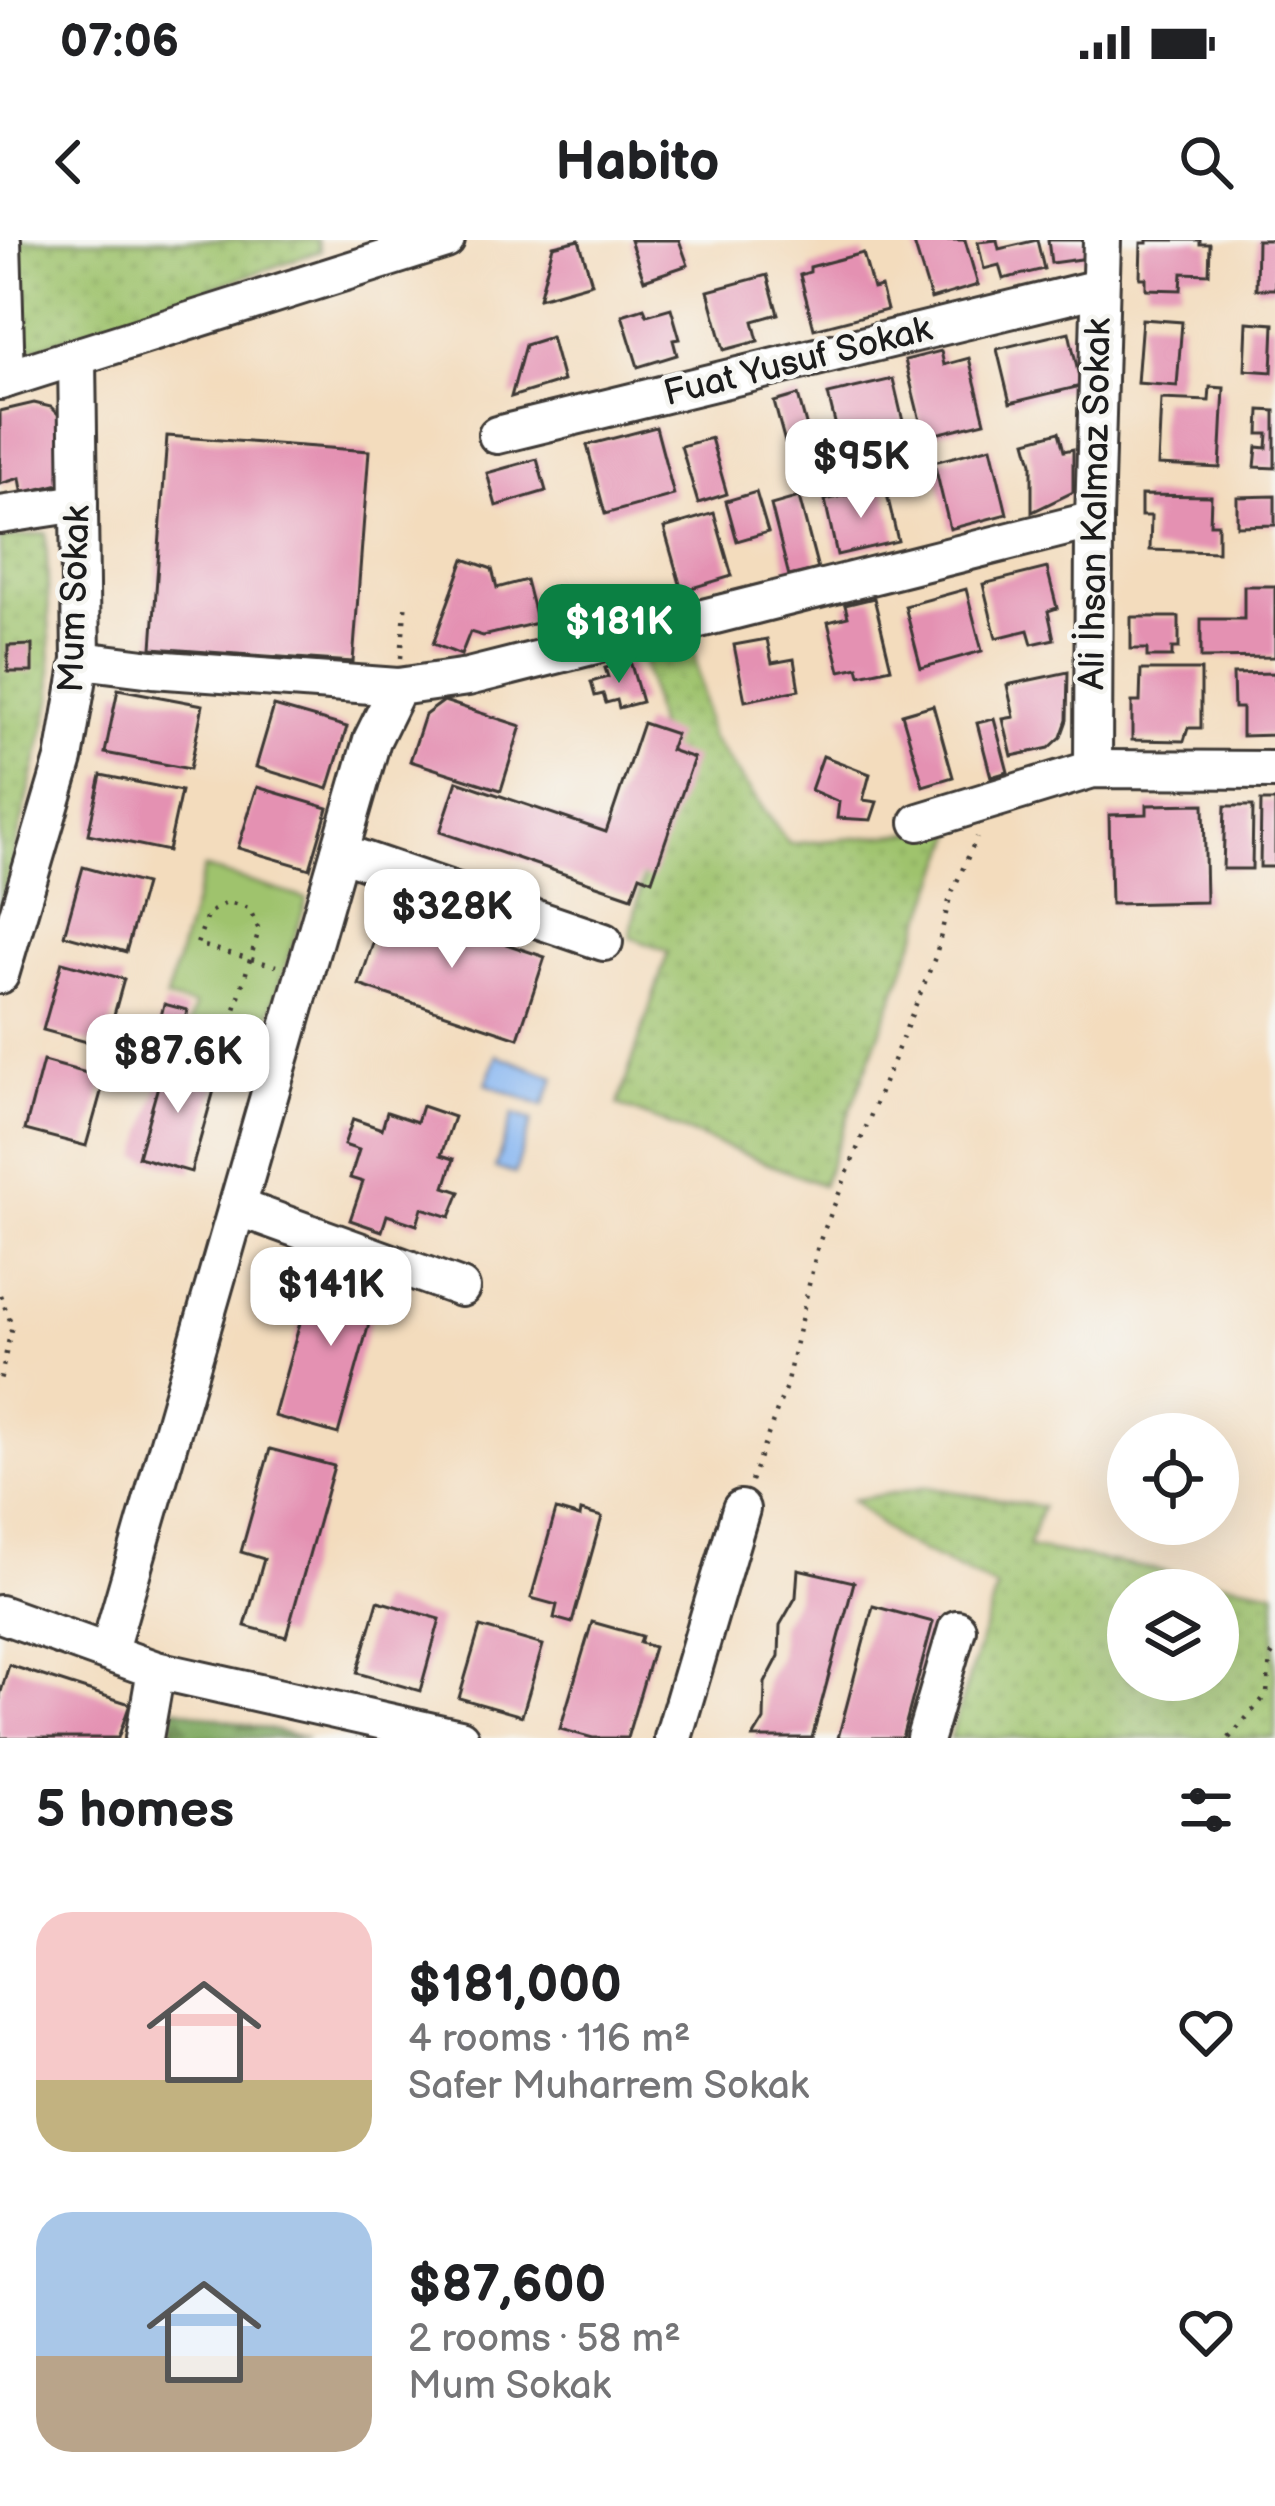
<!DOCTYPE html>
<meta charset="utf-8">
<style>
body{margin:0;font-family:"Balsamiq Sans",sans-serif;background:#f6f6f6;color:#202124;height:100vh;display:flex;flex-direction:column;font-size:45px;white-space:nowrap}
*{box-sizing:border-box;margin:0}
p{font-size:39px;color:#757577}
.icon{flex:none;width:66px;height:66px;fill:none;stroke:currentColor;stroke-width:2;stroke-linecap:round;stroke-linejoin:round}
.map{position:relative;height:1498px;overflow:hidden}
.sheet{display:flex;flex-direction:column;background:#fff;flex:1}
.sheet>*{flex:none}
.controls{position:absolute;left:1107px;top:1173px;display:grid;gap:24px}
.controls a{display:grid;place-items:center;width:132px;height:132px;border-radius:50%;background:#fff;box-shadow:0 12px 48px #0002;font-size:60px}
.price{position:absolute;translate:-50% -102px;padding:0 27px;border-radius:24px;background:#fff;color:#222;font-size:39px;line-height:78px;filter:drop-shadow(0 3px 6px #0008)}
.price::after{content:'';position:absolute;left:50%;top:72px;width:36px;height:27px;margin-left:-18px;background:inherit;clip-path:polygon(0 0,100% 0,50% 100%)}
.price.active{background:#0b8043;color:#fff}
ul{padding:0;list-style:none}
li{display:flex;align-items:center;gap:36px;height:300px;padding:0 36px}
li span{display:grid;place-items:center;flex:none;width:336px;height:240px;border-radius:36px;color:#555}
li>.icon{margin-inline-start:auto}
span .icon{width:144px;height:144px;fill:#fffc;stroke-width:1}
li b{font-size:51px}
h2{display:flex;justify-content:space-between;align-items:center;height:144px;padding:0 36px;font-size:51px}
.status{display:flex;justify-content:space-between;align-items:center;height:84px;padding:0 60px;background:#fff;direction:ltr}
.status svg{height:33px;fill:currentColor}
header{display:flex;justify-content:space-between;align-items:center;height:156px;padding:0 36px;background:#fff;font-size:54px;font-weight:800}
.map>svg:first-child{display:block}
</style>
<div class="status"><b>07:06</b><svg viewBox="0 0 49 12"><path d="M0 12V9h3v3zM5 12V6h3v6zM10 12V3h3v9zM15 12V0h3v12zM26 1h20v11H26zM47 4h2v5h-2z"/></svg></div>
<header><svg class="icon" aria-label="back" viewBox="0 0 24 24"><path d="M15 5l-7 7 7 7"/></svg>Habito<svg class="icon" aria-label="search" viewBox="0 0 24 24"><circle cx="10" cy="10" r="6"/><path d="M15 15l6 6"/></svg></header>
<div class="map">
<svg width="1275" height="1498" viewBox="0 0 1275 1498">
<defs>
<pattern id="grass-dots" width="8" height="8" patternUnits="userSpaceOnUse" patternTransform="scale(3)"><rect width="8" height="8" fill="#9fc36d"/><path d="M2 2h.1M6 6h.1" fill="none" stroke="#88a75e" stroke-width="1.8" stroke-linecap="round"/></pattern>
<pattern id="forest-firs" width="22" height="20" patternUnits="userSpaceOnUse" patternTransform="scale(3)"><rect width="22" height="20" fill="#7fa960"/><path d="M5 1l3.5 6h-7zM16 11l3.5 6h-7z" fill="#67894e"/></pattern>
</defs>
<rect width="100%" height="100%" fill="#f6f6f2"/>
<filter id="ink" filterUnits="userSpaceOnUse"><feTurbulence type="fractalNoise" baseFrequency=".00833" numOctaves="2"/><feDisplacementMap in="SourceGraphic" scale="24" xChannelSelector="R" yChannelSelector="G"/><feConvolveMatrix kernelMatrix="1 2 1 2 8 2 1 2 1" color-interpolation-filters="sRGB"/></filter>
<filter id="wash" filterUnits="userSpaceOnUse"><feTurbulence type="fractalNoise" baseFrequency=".004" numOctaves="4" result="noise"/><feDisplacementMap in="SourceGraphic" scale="48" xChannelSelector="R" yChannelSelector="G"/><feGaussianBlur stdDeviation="2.7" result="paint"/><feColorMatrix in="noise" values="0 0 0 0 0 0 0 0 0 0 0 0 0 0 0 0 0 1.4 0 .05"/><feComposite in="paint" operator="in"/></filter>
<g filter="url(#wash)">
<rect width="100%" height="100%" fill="#f3dcbd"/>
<g fill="url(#grass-dots)" stroke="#5e7044" stroke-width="3" fill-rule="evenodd">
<path d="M17,0H317L320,11L24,112Z"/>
<path d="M46,293L52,458L0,671V299Z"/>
<path d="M693,407L710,496L789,604L957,589L822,945L618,865L668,712L630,697L666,529L644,421Z"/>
<path d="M927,1247L1042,1267L1028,1307L1275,1351V1498H950L997,1348L897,1299L852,1260ZM1218,1350V1440H1128V1350Z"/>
</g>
<path fill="url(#forest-firs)" stroke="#4e623e" stroke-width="3" d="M174,1468L307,1498H171Z"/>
<path fill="#9fc36d" stroke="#5e7044" stroke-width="3" d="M204,628L307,659L256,816L185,797L195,766L166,759Z"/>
<g fill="#86b5f1" stroke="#516886" stroke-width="3">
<path d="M497,815L555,837L543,866L486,844Z"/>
<path d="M513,874L532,880L515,934L495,928Z"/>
</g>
<g id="blocks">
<g fill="#e491b2">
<path d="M579,0L592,43L539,58L553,6Z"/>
<path d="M630,0H679L688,25L644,40Z"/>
<path d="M913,0H965L978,45L931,59Z"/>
<path d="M997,0L999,9L1037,0L1044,29L1003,39L999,25L984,29L978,2Z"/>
<path d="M1048,0H1086L1088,18L1051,23Z"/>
<path d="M1147,0H1200V4H1210L1209,34L1182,33L1181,50L1146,49V38H1140L1141,3H1147Z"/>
<path d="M1257,0H1275V49H1256Z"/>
<path d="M863,13L873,49L881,47L887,70L814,89L800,35L810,32V27Z"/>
<path d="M767,35L778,74L753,81L758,101L724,110L708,51Z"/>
<path d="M644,68L647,75L671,68L680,99L673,100L677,115L638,127L622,75Z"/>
<path d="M1142,79L1182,82L1177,146L1137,143Z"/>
<path d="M1247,82L1274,84L1272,132L1245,130Z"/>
<path d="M1069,92L1081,146L1010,163L997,109Z"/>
<path d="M551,97L563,141L511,157L525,105Z"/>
<path d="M941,111L944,125L969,118L985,182L924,197L905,120Z"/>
<path d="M893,139L908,203L844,219L828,154Z"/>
<path d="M1210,147L1224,148L1220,228L1158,225L1161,159L1209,161Z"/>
<path d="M798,155L813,210L789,217L774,162Z"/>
<path d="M34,163L51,167L59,175L69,233L59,235L60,244L34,250L36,258L24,262L20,238L0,244V171Z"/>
<path d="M1260,170L1275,171V228L1255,227L1257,207L1267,208L1268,194H1259Z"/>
<path d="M656,187L674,255L605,274L587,205Z"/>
<path d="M1059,192L1064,211L1073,209V252L1032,272V223L1026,201Z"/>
<path d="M167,196L369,211L353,422L152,408Z"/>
<path d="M711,198L727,254L698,263L681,206Z"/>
<path d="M991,207L1007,274L950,289L934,222Z"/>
<path d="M537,219L546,251L496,266L487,233Z"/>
<path d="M885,246L898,301L837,315L825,260Z"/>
<path d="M756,252L768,292L737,301L726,261Z"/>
<path d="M1141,255L1211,256L1210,284H1218V312L1150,310L1151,276H1141Z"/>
<path d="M1275,256V285L1237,286V257Z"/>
<path d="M799,257L818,329L789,336L771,265Z"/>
<path d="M714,273L732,336L682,351L664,288Z"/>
<path d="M464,319L492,329L497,348L526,340L537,383L483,396L470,392L461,415L433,404Z"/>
<path d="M1047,328L1057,368L1048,371L1054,399L1032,404L1028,390L996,398L983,344Z"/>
<path d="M1244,346H1275V417L1201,418V379H1244Z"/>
<path d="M966,349L982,411L921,428L905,366Z"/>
<path d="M874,358L891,428L860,435L858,427L840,431L828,382L848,377L845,365Z"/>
<path d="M1131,377H1179V408H1172V417H1147V409H1131Z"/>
<path d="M767,399L772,423L794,419L799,450L745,461L734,405Z"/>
<path d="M32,405V432H8V406Z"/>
<path d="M630,421L642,462L619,468L617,460L606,463L603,454L595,456L591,442L608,437L605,428Z"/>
<path d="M1141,430H1201V488H1188L1184,501L1132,500V462H1140Z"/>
<path d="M1068,432L1067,480L1061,497L1049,508L1012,516L1003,479L1014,477L1007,445Z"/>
<path d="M1275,433V495L1242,496V468H1234L1233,434Z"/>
<path d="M118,449L203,465L190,529L105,513Z"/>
<path d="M444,461L521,486L501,550L410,521L425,475Z"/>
<path d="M933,465L953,537L923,546L902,474Z"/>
<path d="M274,466L347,487L328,549L256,527Z"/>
<path d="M994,479L1008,532L991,537L977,483Z"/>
<path d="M643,483L676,494L670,510L694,518L652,640L640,635L632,657L440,592L457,541L606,592Z"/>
<path d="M823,516L870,534L863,560L877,562L871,580L837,578L839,562L811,550Z"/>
<path d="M101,535L181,551L168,611L88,594Z"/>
<path d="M257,547L328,568L310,629L238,608Z"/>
<path d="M1261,561H1275V627H1260Z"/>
<path d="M1204,564L1206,662L1111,664L1109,575L1147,574V565Z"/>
<path d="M1225,566H1253L1252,629H1223Z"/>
<path d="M83,627L145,644L126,712L64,695Z"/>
<path d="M386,664L545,717L518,798L359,745Z"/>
<path d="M62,722L124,739L105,807L43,790Z"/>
<path d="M164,764L187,770L180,799L157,793Z"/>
<path d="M43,821L105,838L86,906L25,890Z"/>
<path d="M165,821L218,836L191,932L138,917Z"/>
<path d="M422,866L454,877L441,915L454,919L445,947L460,952L450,977L422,968L417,985L387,975L382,991L350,980L363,942L350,938L359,910L344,905L353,879L382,889L387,872L417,882Z"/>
<path d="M346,1012L386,1023L338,1194L274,1176L303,1072L327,1078Z"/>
<path d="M270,1209L334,1226L286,1397L245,1386L264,1319L241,1312Z"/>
<path d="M556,1270L580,1277L581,1271L602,1277L572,1383L554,1378L557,1365L531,1358Z"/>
<path d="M798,1329L854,1342L812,1498H753L764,1480L765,1443L779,1416L780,1385L796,1357Z"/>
<path d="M378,1361L440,1379L420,1451L357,1433Z"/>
<path d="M873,1366L933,1382L902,1498H838Z"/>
<path d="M592,1382L642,1396L640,1403L654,1407L627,1498H593L560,1489Z"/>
<path d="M480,1387L543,1405L522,1476L459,1458Z"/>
<path d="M9,1425L130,1464L118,1498H0V1455Z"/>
</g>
</g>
</g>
<g filter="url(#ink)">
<use href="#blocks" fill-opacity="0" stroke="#3c3934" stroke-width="3"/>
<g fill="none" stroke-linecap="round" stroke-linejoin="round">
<defs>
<g id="minor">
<path d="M2,0L6,139"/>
<path d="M0,141L446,0"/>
<path d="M497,195L1099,48"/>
<path d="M0,275L79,263"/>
<path d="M81,420L153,429L398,447"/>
<path d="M1093,529L1094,280L1102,0"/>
<path d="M919,582L1093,529L1275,530"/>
<path d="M340,612L604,702"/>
<path d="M0,735L64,519L81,420L77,118"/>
<path d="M237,967L461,1048"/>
<path d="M0,1374L156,1430L460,1498"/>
<path d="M109,1410L372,500L398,447L468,437L1094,280"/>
<path d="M144,1498L156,1430"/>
<path d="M673,1498L741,1269"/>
<path d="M925,1498L957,1389"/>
</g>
</defs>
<use href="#minor" stroke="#3c3934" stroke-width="42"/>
<g stroke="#3c3934" stroke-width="4.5" stroke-dasharray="3 9" stroke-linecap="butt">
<path d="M401,418L406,359"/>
<path d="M260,784L233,776L259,690L249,668L228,662L208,673L197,704L276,726"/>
<path d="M0,1055L12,1085L0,1141"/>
<path d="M751,1241L786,1146L818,1005L936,715L950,657L977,597"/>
<path d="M1229,1498L1267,1454L1270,1418L1275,1410"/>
</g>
<use href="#minor" stroke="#fff" stroke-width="36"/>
</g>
</g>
<g text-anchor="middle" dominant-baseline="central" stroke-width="9" stroke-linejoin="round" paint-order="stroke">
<g font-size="36" fill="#1c1c1c" stroke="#f6f6f2">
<text transform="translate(798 122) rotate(-14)">Fuat Yusuf Sokak</text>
<text transform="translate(1096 264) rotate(-89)">Ali İhsan Kalmaz Sokak</text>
<text transform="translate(75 359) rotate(-88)">Mum Sokak</text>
</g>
</g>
</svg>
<div class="controls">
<a><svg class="icon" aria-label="locate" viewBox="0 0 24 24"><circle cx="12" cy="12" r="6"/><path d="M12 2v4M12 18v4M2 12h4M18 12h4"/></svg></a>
<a><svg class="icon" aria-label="layers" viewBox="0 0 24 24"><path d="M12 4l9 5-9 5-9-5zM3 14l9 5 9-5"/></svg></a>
</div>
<b class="price" style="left:861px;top:281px">$95K</b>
<b class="price active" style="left:619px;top:446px">$181K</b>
<b class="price" style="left:452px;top:731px">$328K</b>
<b class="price" style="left:178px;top:876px">$87.6K</b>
<b class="price" style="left:331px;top:1109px">$141K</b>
</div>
<section class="sheet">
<h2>5 homes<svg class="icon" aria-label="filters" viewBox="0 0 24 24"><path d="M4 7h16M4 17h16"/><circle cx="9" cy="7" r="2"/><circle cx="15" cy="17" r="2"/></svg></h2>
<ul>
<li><span style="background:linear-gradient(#f6c9c9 70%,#c2b280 0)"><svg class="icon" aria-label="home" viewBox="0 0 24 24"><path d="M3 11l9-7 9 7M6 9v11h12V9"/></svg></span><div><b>$181,000</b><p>4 rooms · 116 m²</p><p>Safer Muharrem Sokak</p></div><svg class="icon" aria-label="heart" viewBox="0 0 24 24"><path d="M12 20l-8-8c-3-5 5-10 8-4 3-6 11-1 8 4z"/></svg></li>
<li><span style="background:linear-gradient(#a9c7e8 60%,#b9a48a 0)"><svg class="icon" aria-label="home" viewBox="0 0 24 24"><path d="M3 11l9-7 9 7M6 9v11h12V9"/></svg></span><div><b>$87,600</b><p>2 rooms · 58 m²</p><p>Mum Sokak</p></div><svg class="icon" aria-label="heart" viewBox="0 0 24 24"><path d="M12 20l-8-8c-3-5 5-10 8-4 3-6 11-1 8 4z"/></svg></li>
</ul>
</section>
